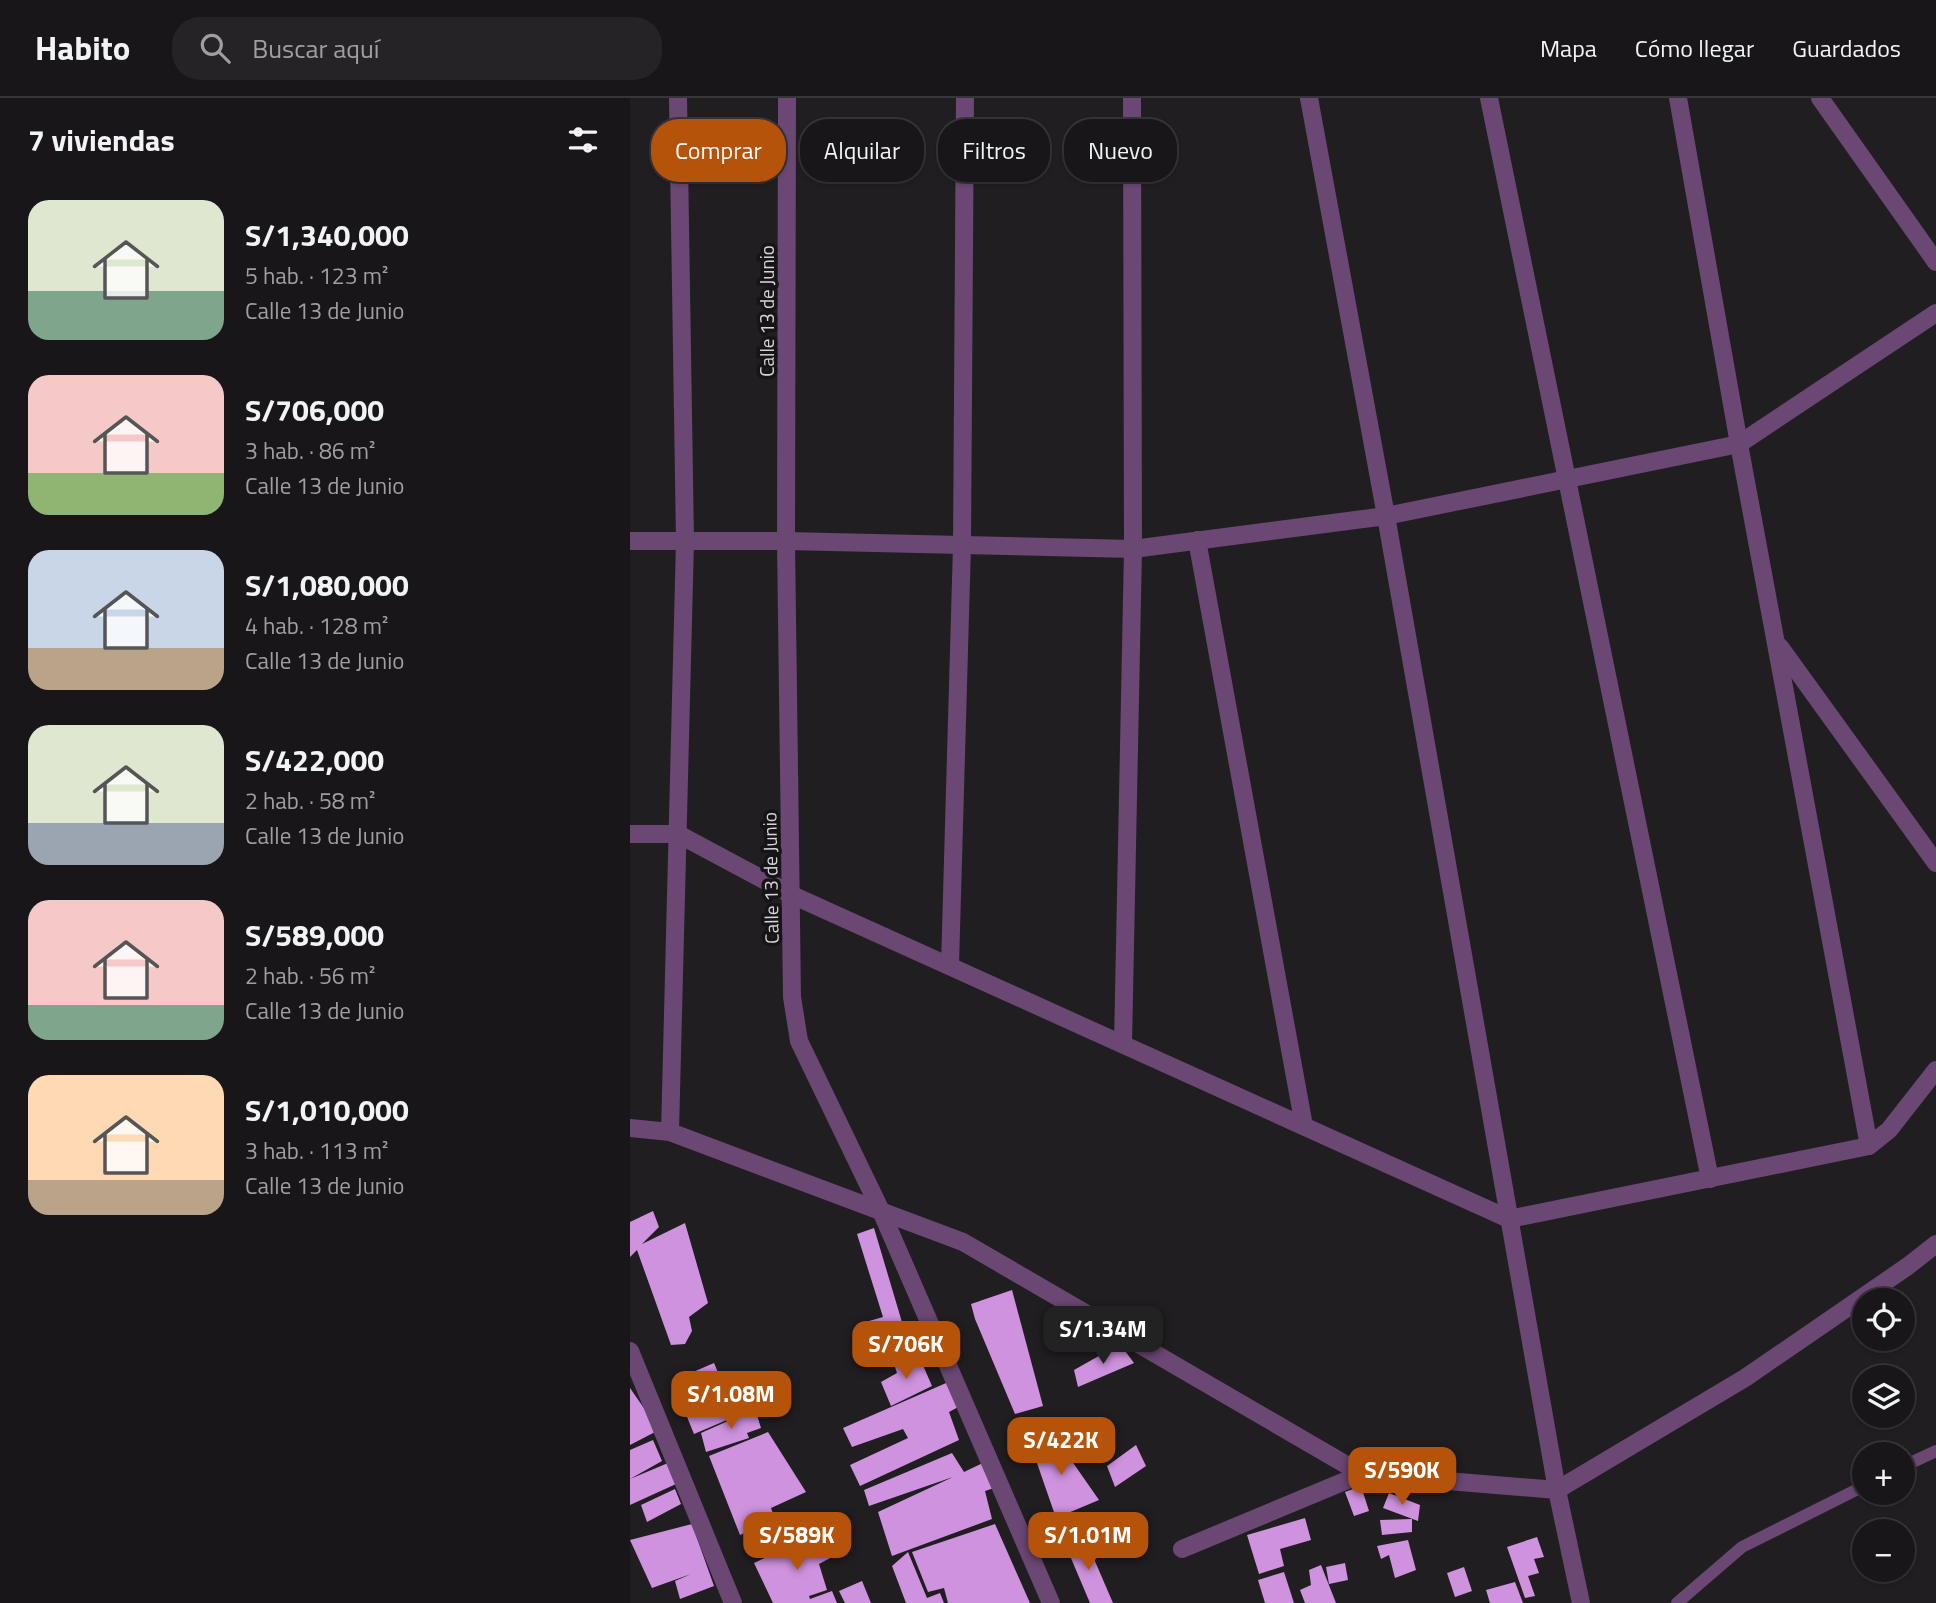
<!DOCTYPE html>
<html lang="es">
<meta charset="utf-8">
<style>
body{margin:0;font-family:"Titillium Web",sans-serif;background:#262327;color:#f1f3f6;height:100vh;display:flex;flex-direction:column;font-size:26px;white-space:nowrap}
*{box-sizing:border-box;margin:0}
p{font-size:23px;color:#9f9fa2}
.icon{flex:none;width:38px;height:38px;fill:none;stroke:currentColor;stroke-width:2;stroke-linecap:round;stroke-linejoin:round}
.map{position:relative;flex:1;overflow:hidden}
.drawer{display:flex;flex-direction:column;background:#19161a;width:630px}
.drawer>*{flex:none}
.top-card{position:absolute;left:21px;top:21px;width:665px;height:63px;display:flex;gap:14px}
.fabs{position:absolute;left:1222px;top:1190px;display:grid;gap:14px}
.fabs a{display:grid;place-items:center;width:63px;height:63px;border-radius:50%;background:#19161a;box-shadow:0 2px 5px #0004,0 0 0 2px #373539;font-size:35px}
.price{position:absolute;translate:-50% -60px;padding:0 16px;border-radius:14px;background:#b45309;color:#fff;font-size:23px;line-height:46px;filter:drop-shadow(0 2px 4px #0008)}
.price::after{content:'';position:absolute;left:50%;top:42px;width:21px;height:16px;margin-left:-10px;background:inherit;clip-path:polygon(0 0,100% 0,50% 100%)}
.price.current{background:#222;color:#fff}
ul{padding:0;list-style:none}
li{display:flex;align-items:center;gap:21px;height:175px;padding:0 28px}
li span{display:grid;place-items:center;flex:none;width:196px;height:140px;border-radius:21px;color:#555}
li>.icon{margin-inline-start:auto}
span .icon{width:84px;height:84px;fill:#fffc;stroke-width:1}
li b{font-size:30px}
h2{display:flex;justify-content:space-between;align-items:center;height:84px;padding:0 28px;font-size:30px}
.chip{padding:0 24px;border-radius:28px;background:#19161a;box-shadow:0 2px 5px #0004,0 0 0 2px #373539;font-size:24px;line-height:63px}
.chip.current{background:#b45309;color:#fff}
header{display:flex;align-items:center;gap:42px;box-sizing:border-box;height:98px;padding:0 35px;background:#19161a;border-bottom:2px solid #373539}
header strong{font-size:33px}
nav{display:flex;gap:38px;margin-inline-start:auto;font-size:24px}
.search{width:490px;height:63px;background:#262327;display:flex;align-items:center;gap:18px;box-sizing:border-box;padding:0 24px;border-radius:28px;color:#9f9fa2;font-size:26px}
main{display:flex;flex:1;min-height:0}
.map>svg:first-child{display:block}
</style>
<header>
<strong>Habito</strong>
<div class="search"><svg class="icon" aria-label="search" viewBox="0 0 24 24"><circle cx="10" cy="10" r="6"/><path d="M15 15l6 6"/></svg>Buscar aquí</div>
<nav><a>Mapa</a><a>Cómo llegar</a><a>Guardados</a></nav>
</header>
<main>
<section class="drawer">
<h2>7 viviendas<svg class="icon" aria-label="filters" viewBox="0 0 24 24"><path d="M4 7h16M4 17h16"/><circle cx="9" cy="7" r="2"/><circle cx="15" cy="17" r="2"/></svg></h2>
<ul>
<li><span style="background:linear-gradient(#dfe7d0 65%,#7fa58c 0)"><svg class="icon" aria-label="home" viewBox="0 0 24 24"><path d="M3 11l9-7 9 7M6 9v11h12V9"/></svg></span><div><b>S/1,340,000</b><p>5 hab. · 123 m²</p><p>Calle 13 de Junio</p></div></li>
<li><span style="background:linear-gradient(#f6c9c9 70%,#8fb573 0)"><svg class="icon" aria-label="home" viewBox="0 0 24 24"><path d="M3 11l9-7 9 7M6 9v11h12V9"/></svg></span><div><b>S/706,000</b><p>3 hab. · 86 m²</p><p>Calle 13 de Junio</p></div></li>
<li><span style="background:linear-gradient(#c9d6e8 70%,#b9a48a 0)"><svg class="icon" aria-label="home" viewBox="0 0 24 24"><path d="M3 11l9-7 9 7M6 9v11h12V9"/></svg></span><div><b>S/1,080,000</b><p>4 hab. · 128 m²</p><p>Calle 13 de Junio</p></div></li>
<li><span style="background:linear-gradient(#dfe7d0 70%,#9aa5b1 0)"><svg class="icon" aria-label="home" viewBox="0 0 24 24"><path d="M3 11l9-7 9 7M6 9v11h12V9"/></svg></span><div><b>S/422,000</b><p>2 hab. · 58 m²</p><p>Calle 13 de Junio</p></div></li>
<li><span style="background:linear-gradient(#f6c9c9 75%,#7fa58c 0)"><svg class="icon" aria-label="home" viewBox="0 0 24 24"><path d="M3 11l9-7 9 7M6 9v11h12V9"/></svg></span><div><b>S/589,000</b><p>2 hab. · 56 m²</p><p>Calle 13 de Junio</p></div></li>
<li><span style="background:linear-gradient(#ffd9b3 75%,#b9a48a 0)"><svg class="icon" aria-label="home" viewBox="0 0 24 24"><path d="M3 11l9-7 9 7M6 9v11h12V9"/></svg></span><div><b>S/1,010,000</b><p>3 hab. · 113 m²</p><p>Calle 13 de Junio</p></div></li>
</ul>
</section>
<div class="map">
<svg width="1306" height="1505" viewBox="0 0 1306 1505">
<rect width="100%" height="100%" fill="#211e22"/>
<g fill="#cf92de">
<path d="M23,1113L29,1129L12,1146L55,1125L78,1205L59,1219L62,1233L55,1246L41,1247L7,1152L0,1159V1124Z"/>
<path d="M244,1130L277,1241L246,1252L239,1223L253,1219L227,1136Z"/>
<path d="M382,1192L413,1308L385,1316L345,1221L341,1206Z"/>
<path d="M490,1246L504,1265L448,1289L444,1272Z"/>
<path d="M280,1257L286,1267L292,1265L302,1288L261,1308L251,1284L267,1275L263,1263Z"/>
<path d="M84,1265L94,1289L58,1303L49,1280Z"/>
<path d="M323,1282L332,1307L319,1314L329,1342L230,1388L220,1367L278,1340L273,1331L222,1349L213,1330Z"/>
<path d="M0,1290L29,1332L0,1347Z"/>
<path d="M100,1293L111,1316L64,1336L55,1314Z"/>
<path d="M125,1311L131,1330L117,1335L119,1340L76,1354L71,1335Z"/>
<path d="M138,1334L176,1394L141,1410L145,1421L110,1437L79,1358Z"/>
<path d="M423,1336L469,1402L426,1420L399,1342Z"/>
<path d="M23,1342L32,1363L0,1381L38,1365L46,1386L0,1407V1352Z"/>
<path d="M506,1347L516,1368L485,1389L477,1368Z"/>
<path d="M322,1355L334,1374L357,1363L367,1389L355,1393L362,1421L262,1458L248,1414L323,1379L239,1408L234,1392Z"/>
<path d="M731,1388L739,1413L724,1418L715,1394Z"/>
<path d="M45,1391L51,1406L17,1424L11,1407Z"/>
<path d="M759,1395L790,1407L788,1423L753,1410Z"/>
<path d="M675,1420L681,1442L650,1451L654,1468L629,1476L617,1437Z"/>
<path d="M782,1421V1434L752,1437L750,1422Z"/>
<path d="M62,1426L84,1488L50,1501L45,1483L61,1476L22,1490L0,1442Z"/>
<path d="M365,1426L400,1505H318L314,1490L298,1494L282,1454Z"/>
<path d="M193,1433L202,1459L189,1466L197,1492L179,1498L180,1501L202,1493L207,1505H143L124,1465Z"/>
<path d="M907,1439L914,1459L904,1461L909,1475L898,1478L905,1498L895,1500L877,1449Z"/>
<path d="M455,1440L483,1505H460L435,1446Z"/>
<path d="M778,1442L786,1472L765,1480L759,1457L751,1461L747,1448Z"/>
<path d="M278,1454L297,1500L310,1495L314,1505H276L262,1468Z"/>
<path d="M715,1465L718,1482L699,1486L696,1469Z"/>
<path d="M691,1467L706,1505H675L670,1492L681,1487L679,1472Z"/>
<path d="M834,1469L842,1493L825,1499L817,1475Z"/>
<path d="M654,1474L664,1505H635L628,1482Z"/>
<path d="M232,1483L241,1505H215L209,1493Z"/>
<path d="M885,1484L893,1505H860L856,1492Z"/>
</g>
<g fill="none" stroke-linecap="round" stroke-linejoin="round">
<g stroke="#6b4774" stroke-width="12">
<path d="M1272,1369L1306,1353"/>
<path d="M1047,1505L1112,1449L1234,1388"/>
</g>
<g stroke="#6b4774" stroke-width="18">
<path d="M157,0L156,443L162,899L169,943L251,1113L421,1505"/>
<path d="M679,0L756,418L927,1392L951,1505"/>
<path d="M859,0L1080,1081"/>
<path d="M1048,0L1109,346L1239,1048"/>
<path d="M1190,0L1306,164"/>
<path d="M567,442L674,1028"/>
<path d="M0,443H156L503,451L756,418L1109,346L1306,215"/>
<path d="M1150,549L1306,765"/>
<path d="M0,736H48L162,797L879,1121L1239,1048L1259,1032L1306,972"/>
<path d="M320,867L332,447L335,0"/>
<path d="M493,946L503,451L502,0"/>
<path d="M0,1030L40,1034L333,1144L732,1376"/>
<path d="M40,1034L55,443L48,0"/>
<path d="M0,1253L103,1505"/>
<path d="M552,1451L732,1376L927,1392L1115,1280L1278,1168L1306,1146"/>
</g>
</g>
<g text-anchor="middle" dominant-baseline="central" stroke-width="7" stroke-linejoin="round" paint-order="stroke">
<g font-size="19" fill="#d6d4d7" stroke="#171418">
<text transform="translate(136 213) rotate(-90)">Calle 13 de Junio</text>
<text transform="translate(140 780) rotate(-91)">Calle 13 de Junio</text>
</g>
</g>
</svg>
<div class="fabs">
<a><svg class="icon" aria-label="locate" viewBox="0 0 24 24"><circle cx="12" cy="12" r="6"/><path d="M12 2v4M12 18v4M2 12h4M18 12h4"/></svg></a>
<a><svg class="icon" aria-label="layers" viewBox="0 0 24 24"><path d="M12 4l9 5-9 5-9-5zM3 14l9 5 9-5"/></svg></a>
<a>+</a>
<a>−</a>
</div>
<b class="price current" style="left:473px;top:1268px">S/1.34M</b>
<b class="price" style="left:276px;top:1283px">S/706K</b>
<b class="price" style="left:101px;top:1333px">S/1.08M</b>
<b class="price" style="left:431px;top:1379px">S/422K</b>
<b class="price" style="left:772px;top:1409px">S/590K</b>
<b class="price" style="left:167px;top:1474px">S/589K</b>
<b class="price" style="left:458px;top:1474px">S/1.01M</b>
<div class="top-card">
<a class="chip current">Comprar</a>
<a class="chip">Alquilar</a>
<a class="chip">Filtros</a>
<a class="chip">Nuevo</a>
</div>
</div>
</main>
